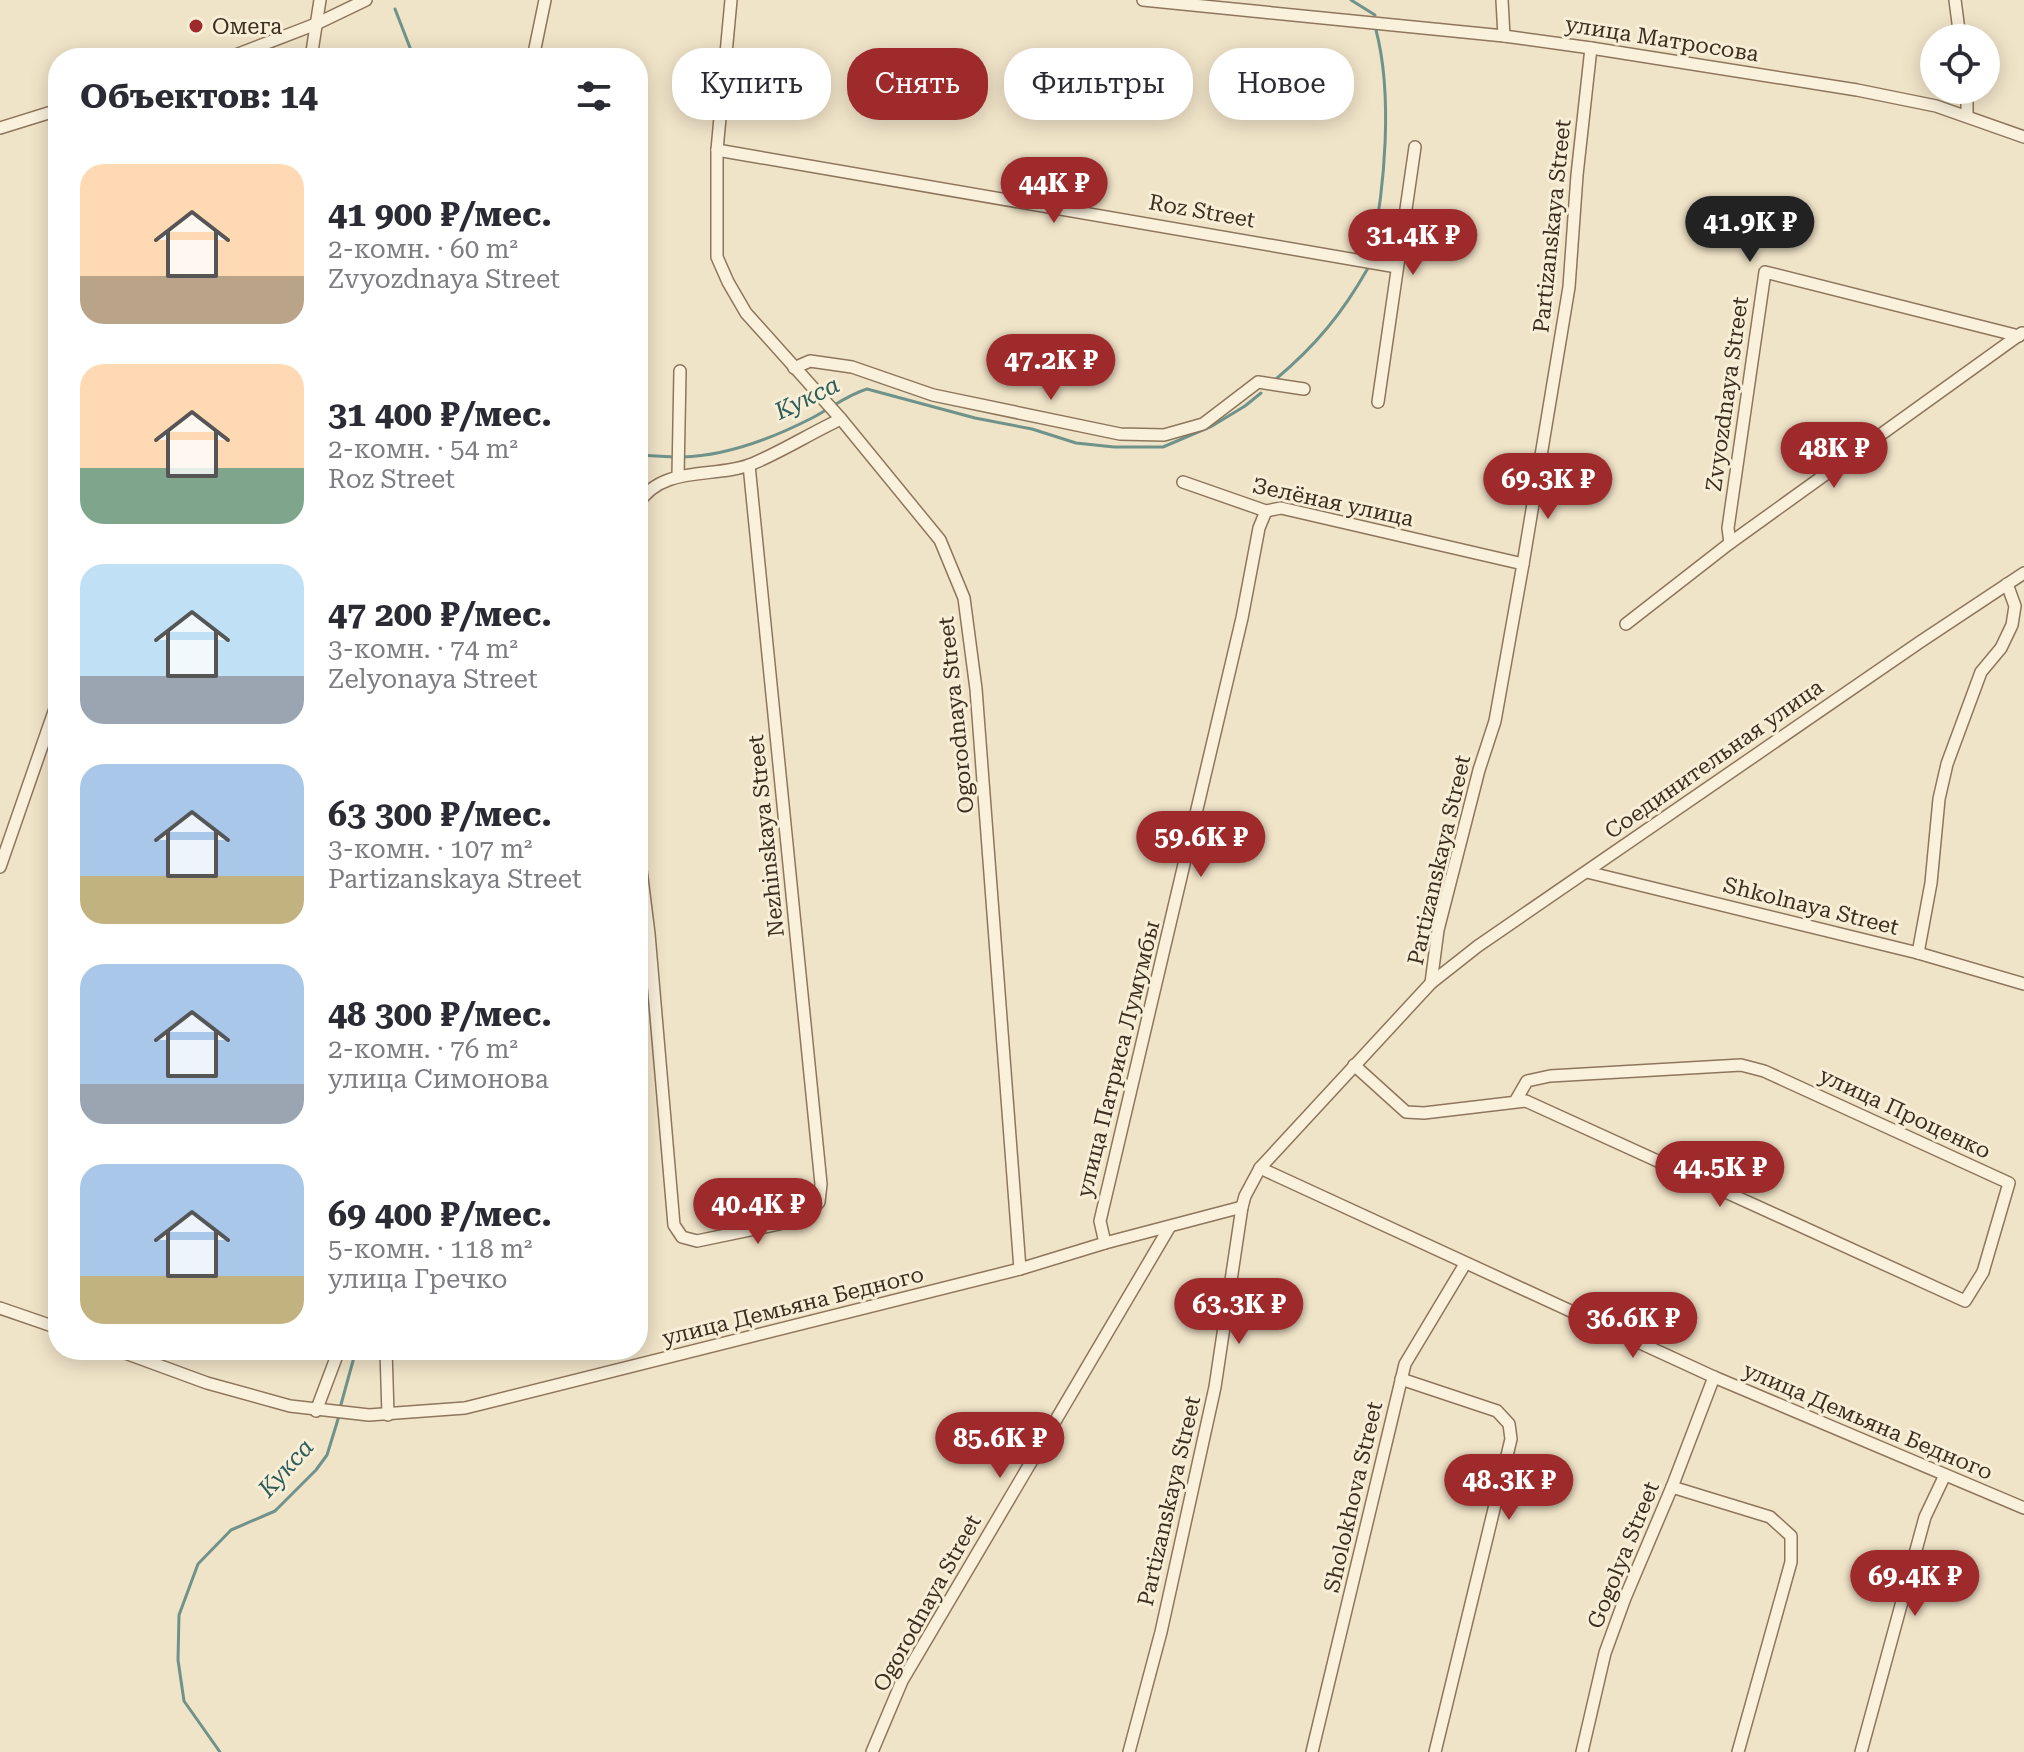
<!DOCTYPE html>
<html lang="ru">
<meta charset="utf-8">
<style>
body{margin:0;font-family:"Roboto Serif",serif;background:#f7f7f7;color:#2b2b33;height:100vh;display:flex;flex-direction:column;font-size:30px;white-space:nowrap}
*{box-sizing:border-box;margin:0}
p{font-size:26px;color:#7c7c81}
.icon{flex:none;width:44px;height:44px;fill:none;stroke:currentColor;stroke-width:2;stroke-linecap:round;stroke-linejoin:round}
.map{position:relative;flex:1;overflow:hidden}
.drawer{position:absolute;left:48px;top:48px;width:600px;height:1312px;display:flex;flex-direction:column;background:#fff;border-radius:32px;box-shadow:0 4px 20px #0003}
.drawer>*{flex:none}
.top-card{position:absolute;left:672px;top:48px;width:760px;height:72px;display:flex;gap:16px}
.controls{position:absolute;left:1920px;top:24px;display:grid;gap:16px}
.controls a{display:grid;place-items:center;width:80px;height:80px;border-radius:50%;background:#fff;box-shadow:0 4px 20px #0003;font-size:40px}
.price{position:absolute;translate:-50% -68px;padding:0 18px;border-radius:28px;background:#9e2a2b;color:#fff;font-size:26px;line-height:52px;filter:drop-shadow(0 2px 4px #0008)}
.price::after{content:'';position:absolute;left:50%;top:48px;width:24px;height:18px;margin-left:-12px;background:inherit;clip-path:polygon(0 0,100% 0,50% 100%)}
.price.on{background:#222;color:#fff}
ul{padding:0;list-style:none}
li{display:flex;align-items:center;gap:24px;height:200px;padding:0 32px}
li span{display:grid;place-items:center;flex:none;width:224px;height:160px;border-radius:24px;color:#555}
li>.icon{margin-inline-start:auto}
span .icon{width:96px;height:96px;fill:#fffc;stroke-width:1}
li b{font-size:34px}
h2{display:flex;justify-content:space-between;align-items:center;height:96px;padding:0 32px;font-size:34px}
.chip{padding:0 28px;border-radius:32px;background:#fff;box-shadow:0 4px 20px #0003;font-size:28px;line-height:72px}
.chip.on{background:#9e2a2b;color:#fff}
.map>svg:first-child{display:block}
</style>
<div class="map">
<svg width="2024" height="1752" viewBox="0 0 2024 1752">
<rect width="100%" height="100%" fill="#f0e4c8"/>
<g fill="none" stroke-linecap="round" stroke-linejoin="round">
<g stroke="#6f938a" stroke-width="3">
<path d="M1351,0L1375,15"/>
<path d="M395,9L414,58"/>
<path d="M1371,254C1385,188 1393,95 1376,30"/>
<path d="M1276,379C1316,345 1342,314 1368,268"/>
<path d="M638,455L674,457"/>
<path d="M682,457C727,456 773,438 812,418C831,408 847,395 867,389L975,418L1032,429L1076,443L1114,447H1163L1212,426L1245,406L1261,393"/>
<path d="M340,1408L356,1350"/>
<path d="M220,1752L184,1701L178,1660L179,1615L198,1564L231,1530L275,1511L316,1470L327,1455L339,1416"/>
</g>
<defs>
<g id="minor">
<path d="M731,0L717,150V257L728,282L746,313L841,419L940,540L964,598L976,689L1020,1269"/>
<path d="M1143,0L1504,36L1591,48L1857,90L1936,106L2024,137"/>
<path d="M1502,0L1504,36"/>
<path d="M1955,0L1960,38"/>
<path d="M228,58L316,24L366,0"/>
<path d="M311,58L320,0"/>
<path d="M533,58L545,0"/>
<path d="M1967,116V90"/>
<path d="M0,128L58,110"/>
<path d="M717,150L1397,267"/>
<path d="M794,368L810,361L852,367L933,395L1120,434L1164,435L1203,424L1258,382L1304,389"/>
<path d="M1378,402L1415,147"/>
<path d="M678,476L680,371"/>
<path d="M1183,482L1266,511L1281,508L1523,564"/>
<path d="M638,504C663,464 715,479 752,464C783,451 811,433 841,419"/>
<path d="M1730,543L1728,528L1765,272L2019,336"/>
<path d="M1626,624L1730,543L2022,333"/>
<path d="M638,846L649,934L674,1225L682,1237L697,1241L779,1224L809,1213L819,1202L821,1184L749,465"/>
<path d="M0,867L58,700"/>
<path d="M1587,872L1918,953L2024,984"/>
<path d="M1918,953L1931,883L1939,799L1947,764L1981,672L2001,648L2012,625L2015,606L2007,584"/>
<path d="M1431,983L1438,930L1479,770L1495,721L1523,564L1569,287L1577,175L1591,48"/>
<path d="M1354,1065L1406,1112L1424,1113L1526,1101L1965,1301L1983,1272L2009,1183L1764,1071L1741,1065L1550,1076L1527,1081L1516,1100"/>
<path d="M1260,1168L1714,1377L2024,1508"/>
<path d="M1105,1243L1100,1221L1242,618L1259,528L1266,511"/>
<path d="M0,1308L58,1328"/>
<path d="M117,1350L207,1383L290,1406L369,1415L465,1408L1020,1269L1105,1243L1242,1207"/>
<path d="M386,1350L388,1415"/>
<path d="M1401,1379L1497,1411L1509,1424L1511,1439L1435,1752"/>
<path d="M316,1411L339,1350"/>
<path d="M1672,1487L1770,1517L1791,1536V1562L1738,1752"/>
<path d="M872,1752L902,1681L1169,1228"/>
<path d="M1129,1752L1161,1632L1215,1387L1242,1207L1245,1196L1260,1168L1431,983L1478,946L1920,642L2024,573"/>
<path d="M1312,1752L1405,1364L1465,1264"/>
<path d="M1582,1752L1605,1653L1625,1598L1672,1487L1714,1377"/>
<path d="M1861,1752L1925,1517L1945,1475"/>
</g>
</defs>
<use href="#minor" stroke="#8d765c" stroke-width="14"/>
<use href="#minor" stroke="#faf1dc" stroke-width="11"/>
</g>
<circle fill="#9e2a2b" stroke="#f7eed8" stroke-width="3" cx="196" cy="26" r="8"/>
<g text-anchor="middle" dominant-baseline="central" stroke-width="6" stroke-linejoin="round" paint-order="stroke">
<g font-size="22" fill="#3d2e20" stroke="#f7eed8" text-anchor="start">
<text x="212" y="26">Омега</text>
</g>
<g font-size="22" fill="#3d2e20" stroke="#f7eed8">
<text transform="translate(1662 39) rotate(9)">улица Матросова</text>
<text transform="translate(1202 211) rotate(10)">Roz Street</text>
<text transform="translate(1552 226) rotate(-84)">Partizanskaya Street</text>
<text transform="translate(1727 394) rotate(-82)">Zvyozdnaya Street</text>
<text transform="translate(1333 502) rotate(12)">Зелёная улица</text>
<text transform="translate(956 715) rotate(-96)">Ogorodnaya Street</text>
<text transform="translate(1714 759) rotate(-35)">Соединительная улица</text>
<text transform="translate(766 836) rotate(-96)">Nezhinskaya Street</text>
<text transform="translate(1439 860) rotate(-77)">Partizanskaya Street</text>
<text transform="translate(1811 906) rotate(14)">Shkolnaya Street</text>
<text transform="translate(1118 1059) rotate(-76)">улица Патриса Лумумбы</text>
<text transform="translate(1905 1113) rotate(25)">улица Проценко</text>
<text transform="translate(793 1306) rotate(-14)">улица Демьяна Бедного</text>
<text transform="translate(1868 1421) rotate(23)">улица Демьяна Бедного</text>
<text transform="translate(1353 1497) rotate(-77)">Sholokhova Street</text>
<text transform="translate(1169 1501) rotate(-77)">Partizanskaya Street</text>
<text transform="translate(1623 1555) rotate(-68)">Gogolya Street</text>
<text transform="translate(927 1603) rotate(-61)">Ogorodnaya Street</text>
</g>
<g font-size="24" font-style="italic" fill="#2f5d5a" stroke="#f7eed8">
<text transform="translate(807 398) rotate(-26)">Кукса</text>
<text transform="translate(286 1468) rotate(-48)">Кукса</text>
</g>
</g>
</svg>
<div class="controls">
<a><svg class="icon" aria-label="locate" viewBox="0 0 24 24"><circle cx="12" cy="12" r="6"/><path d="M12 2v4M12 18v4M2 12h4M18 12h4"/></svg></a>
</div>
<b class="price" style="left:1054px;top:225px">44K ₽</b>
<b class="price on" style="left:1750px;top:264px">41.9K ₽</b>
<b class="price" style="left:1413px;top:277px">31.4K ₽</b>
<b class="price" style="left:1051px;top:402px">47.2K ₽</b>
<b class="price" style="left:1834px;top:490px">48K ₽</b>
<b class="price" style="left:1548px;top:521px">69.3K ₽</b>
<b class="price" style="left:1201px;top:879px">59.6K ₽</b>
<b class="price" style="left:1720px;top:1209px">44.5K ₽</b>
<b class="price" style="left:758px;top:1246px">40.4K ₽</b>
<b class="price" style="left:1239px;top:1346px">63.3K ₽</b>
<b class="price" style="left:1633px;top:1360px">36.6K ₽</b>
<b class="price" style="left:1000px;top:1480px">85.6K ₽</b>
<b class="price" style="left:1509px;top:1522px">48.3K ₽</b>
<b class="price" style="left:1915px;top:1618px">69.4K ₽</b>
<div class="top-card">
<a class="chip">Купить</a>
<a class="chip on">Снять</a>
<a class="chip">Фильтры</a>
<a class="chip">Новое</a>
</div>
<section class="drawer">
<h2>Объектов: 14<svg class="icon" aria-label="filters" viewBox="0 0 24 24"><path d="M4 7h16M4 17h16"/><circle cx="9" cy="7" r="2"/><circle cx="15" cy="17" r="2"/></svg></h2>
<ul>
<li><span style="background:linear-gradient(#ffd9b3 70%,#b9a48a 0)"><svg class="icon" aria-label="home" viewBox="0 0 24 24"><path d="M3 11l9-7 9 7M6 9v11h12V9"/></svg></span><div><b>41 900 ₽/мес.</b><p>2-комн. · 60 m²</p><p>Zvyozdnaya Street</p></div></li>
<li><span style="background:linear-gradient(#ffd9b3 65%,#7fa58c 0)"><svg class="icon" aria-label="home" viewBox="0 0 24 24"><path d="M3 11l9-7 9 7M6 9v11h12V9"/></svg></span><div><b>31 400 ₽/мес.</b><p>2-комн. · 54 m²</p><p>Roz Street</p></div></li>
<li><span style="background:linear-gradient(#bfe0f5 70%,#9aa5b1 0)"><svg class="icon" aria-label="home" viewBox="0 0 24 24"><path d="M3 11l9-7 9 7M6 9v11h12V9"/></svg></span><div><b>47 200 ₽/мес.</b><p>3-комн. · 74 m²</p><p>Zelyonaya Street</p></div></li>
<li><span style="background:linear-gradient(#a9c7e8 70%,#c2b280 0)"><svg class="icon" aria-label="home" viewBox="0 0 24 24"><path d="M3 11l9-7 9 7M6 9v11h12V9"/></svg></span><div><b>63 300 ₽/мес.</b><p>3-комн. · 107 m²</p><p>Partizanskaya Street</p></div></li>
<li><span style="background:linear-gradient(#a9c7e8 75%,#9aa5b1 0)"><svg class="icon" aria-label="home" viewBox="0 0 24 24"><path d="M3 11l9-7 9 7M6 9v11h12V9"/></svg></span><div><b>48 300 ₽/мес.</b><p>2-комн. · 76 m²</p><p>улица Симонова</p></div></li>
<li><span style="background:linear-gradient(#a9c7e8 70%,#c2b280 0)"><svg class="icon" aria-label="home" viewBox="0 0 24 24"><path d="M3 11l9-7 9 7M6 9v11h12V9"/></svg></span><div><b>69 400 ₽/мес.</b><p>5-комн. · 118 m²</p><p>улица Гречко</p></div></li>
</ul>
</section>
</div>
